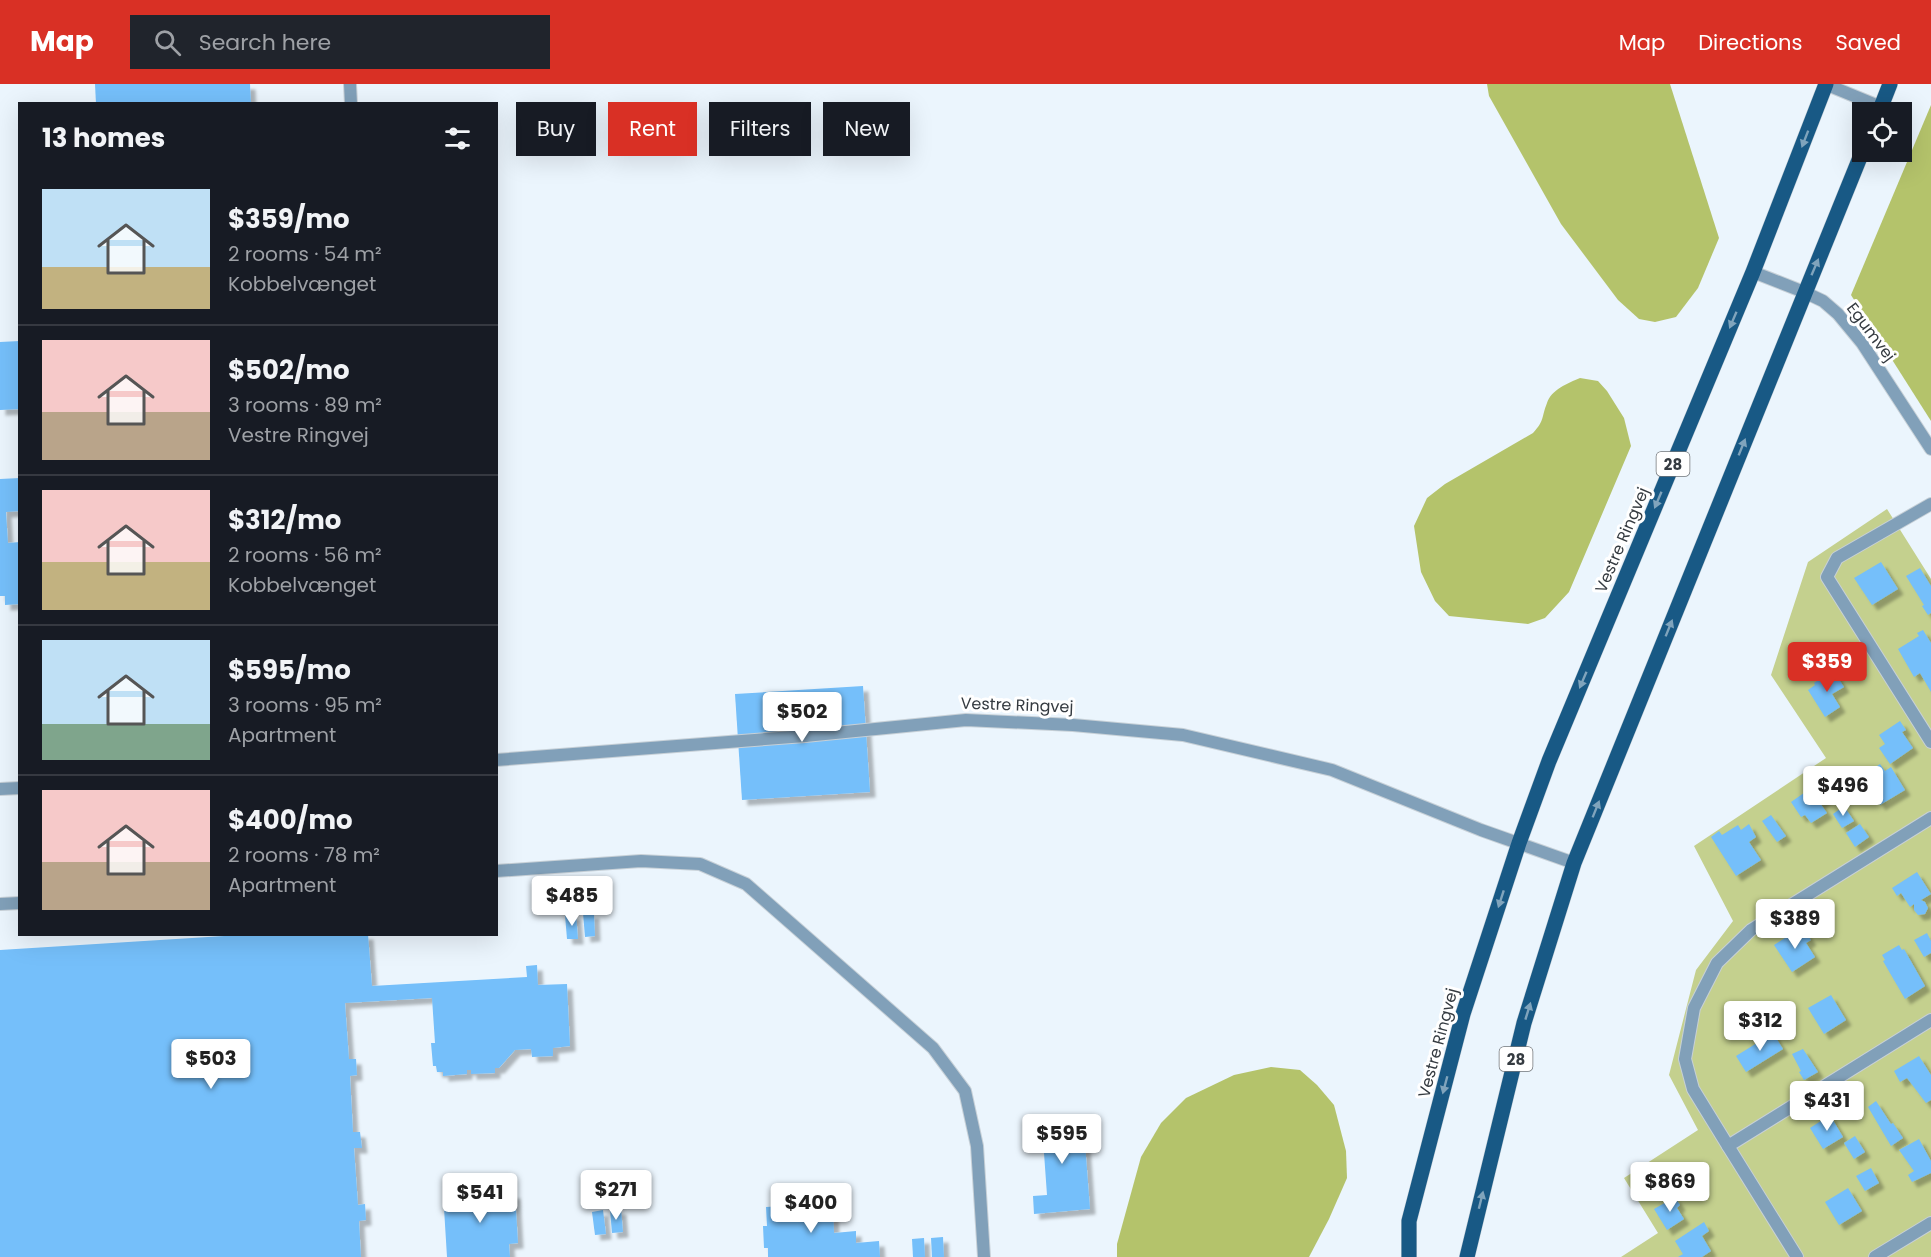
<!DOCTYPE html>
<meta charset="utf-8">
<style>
body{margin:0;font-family:Poppins,sans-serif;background:#20242c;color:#f1f3f6;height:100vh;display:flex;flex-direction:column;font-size:22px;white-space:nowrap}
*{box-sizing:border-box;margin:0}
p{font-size:20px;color:#9ea1a6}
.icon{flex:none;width:33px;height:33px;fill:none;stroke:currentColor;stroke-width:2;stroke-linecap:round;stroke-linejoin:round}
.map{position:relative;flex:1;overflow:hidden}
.sheet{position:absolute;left:18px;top:18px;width:480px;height:834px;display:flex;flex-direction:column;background:#171b24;border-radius:0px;box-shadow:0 6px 24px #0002}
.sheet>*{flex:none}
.top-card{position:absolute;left:516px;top:18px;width:570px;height:54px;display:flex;gap:12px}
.fabs{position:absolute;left:1852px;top:18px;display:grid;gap:12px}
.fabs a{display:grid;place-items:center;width:60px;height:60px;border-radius:0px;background:#171b24;box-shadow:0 6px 24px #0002;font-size:30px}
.price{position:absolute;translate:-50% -51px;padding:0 14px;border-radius:6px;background:#fff;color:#222;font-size:20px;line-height:39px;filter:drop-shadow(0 2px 3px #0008)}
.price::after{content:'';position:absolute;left:50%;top:36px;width:18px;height:14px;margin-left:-9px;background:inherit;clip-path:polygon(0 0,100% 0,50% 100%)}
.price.active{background:#d93025;color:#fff}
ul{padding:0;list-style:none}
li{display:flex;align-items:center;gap:18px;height:150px;padding:0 24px}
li+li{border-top:2px solid #363941}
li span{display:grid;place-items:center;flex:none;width:168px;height:120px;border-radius:0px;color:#555}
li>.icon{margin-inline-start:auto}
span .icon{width:72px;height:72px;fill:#fffc;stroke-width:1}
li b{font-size:26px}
h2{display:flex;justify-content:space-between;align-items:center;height:72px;padding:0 24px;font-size:26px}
.chip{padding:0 21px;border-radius:0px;background:#171b24;box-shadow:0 6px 24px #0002;font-size:21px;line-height:54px}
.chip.active{background:#d93025;color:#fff}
header{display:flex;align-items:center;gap:36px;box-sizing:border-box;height:84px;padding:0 30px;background:#d93025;color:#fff}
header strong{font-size:28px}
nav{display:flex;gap:33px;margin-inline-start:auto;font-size:21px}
.search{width:420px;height:54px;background:#20242c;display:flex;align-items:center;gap:15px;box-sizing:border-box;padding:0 21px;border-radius:0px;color:#9ea1a6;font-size:22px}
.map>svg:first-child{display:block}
</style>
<header>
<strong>Map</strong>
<div class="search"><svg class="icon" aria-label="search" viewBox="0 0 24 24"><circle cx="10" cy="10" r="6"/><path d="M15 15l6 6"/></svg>Search here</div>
<nav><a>Map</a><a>Directions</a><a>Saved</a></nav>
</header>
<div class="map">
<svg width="1931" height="1173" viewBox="0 0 1931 1173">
<defs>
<filter id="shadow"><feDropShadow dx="5.5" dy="5.5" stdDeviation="1.5" flood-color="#0004"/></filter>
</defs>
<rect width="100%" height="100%" fill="#ebf5fd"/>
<path fill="#c4d08e" d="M1887,425L1931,495V1173H1621L1658,1149L1624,1094L1698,1046L1669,991L1696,886L1733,837L1694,762L1826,674L1771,591L1808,478Z"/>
<g fill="#b4c36b">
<path d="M1487,0H1670L1719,154L1698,204L1676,233L1655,238L1639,235L1618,216L1561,140L1489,12Z"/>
<path d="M1931,21V337L1851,211Z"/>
<path d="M1580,294L1598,297L1607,307L1624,334L1631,362L1569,508L1545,534L1528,540L1449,532L1435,517L1421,488L1414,442L1427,414L1445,400L1533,349C1545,336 1541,334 1547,319C1551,306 1568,299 1580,294Z"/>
<path d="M1271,983L1300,986L1317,1001L1334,1021L1346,1067L1347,1094L1329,1135L1309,1173H1117V1160L1141,1073L1161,1039L1186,1014L1234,991Z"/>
</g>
<g fill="#74bffa" filter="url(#shadow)">
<path d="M95,0H250L251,20H96Z"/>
<path d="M20,257V325L0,326V258Z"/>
<path d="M20,394V427L6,428L8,459L20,458V520L5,521V512H0V395Z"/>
<path d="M1881,478L1898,505L1872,521L1854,494Z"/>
<path d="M1920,484L1931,502V529L1928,531L1922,522L1924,521L1906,492Z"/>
<path d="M1923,546L1931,559V608L1920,589L1914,593L1898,565L1919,552L1917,549Z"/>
<path d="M1833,586L1844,603L1832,610L1840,623L1825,633L1808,606L1815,601L1814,599Z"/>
<path d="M863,602L870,708L742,716L735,610Z"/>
<path d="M1900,637L1906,646L1902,648L1913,664L1890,680L1879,664L1885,660L1879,651Z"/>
<path d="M1880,680L1885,687L1891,683L1905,706L1880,721L1866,699L1869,697L1865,690Z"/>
<path d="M1821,701L1829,713L1820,719L1827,729L1811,739L1805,731L1801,733L1791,718L1811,704L1813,707Z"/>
<path d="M1844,722L1854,737L1842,744L1833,730Z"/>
<path d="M1771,731L1786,752L1777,758L1762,737Z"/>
<path d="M1749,740L1756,753L1749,758L1761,776L1736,792L1711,753L1719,747L1722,751L1738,741L1741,746Z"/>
<path d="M1860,740L1869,753L1855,763L1846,749Z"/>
<path d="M1917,788L1931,810L1921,816L1925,818L1928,824L1925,830L1918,831L1914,826V820L1910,823L1901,809L1897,812L1892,804Z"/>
<path d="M583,829H594L595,852L585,853Z"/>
<path d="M576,830L578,855H567L565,831Z"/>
<path d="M1802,843L1811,856L1806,859L1815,873L1792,888L1774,861Z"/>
<path d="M1927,849L1931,857V869L1924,873L1914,856Z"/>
<path d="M256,850H368L372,902L527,893L526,882L537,881L538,901L567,900L570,962L553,964V972L532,973L531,965L515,966L499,984H495V989L471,990V986H467V990L443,992V988H437L436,982H433L431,959H435L432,914L345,919L349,975H356L357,991L350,992L353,1048H360L362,1064H354L358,1121L365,1120L366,1136L359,1137L361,1173H0V866Z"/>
<path d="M1899,861L1902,866L1904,865L1925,902L1905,915L1883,877L1885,876L1882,871Z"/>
<path d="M1831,911L1846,936L1824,950L1808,924Z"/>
<path d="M1773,949L1783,965L1746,988L1736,972Z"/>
<path d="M1803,965L1818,988L1804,996L1799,988L1801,987L1792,970Z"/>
<path d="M1919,972L1931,991V1016L1926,1019L1907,994L1900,998L1894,987Z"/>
<path d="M1876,1017L1891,1040L1893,1039L1903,1054L1891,1062L1868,1023Z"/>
<path d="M1830,1031L1843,1053L1823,1065L1810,1044Z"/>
<path d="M1083,1033L1090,1125L1034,1130L1033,1112L1047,1111L1043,1055L1028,1056L1027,1038Z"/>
<path d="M1855,1052L1865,1068L1854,1075L1844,1059Z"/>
<path d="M1919,1055L1931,1077V1089L1912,1098L1908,1091L1914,1087L1899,1066Z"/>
<path d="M1871,1084L1879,1099L1865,1107L1856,1092Z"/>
<path d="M1848,1104L1862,1127L1839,1141L1825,1118Z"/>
<path d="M468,1106L469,1112L515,1109L518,1159L509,1160L510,1173H447L443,1108Z"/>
<path d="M1675,1113L1680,1121L1677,1124L1684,1135L1667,1146L1654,1125Z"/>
<path d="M833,1119L834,1149L856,1147V1159L879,1157L880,1173H768V1164H764L763,1142H767L766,1123Z"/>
<path d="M621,1125L623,1148L612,1149L610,1126Z"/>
<path d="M603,1126L606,1150L595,1151L592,1128Z"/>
<path d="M1704,1138L1709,1147L1702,1152L1711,1167L1702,1173H1678L1683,1170L1675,1157Z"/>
<path d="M943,1153L944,1173H932L931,1154Z"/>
<path d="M924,1154L925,1173H913L912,1155Z"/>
</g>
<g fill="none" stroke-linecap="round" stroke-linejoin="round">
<defs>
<g id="service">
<path d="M350,0L351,20"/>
<path d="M496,676L805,652"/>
<path d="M0,705L20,704"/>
<path d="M496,787L641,777L700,780L746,800L933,964L965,1007L977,1062L984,1173"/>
<path d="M0,820L20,819"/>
</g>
<g id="minor">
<path d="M1753,188L1804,208L1823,217L1838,230L1862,259L1931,365"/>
<path d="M1931,420L1837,474L1827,493L1931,658"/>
<path d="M805,652L966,636L1073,641L1183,651L1332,686L1481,746L1574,779"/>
<path d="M1728,1062L1693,1005L1685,975L1694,924L1717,879L1751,846L1931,734"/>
<path d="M1797,1173L1728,1062L1931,936"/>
<path d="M1875,1173L1931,1139"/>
</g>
<path id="tertiary" d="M1825,0L1881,23"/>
<g id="primary">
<path d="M1879,28L1890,0"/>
<path d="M1409,1173V1137L1463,930L1519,759L1549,677L1753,188L1826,0"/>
<path d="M1467,1173L1524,939L1574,779L1863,66"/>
</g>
</defs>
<use href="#service" stroke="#c7d0d7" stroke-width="14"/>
<use href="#minor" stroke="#c7d0d7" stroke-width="14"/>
<use href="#tertiary" stroke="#c7d0d7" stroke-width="14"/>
<use href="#primary" stroke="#c7d0d7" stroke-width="16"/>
<use href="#service" stroke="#81a0b9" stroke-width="12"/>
<use href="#minor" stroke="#81a0b9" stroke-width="12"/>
<use href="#tertiary" stroke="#81a0b9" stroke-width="12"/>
<use href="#primary" stroke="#185985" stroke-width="15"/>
</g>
<defs><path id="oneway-solid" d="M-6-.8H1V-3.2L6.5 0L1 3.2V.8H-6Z" transform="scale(1.5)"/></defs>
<g fill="#80a4bc">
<use href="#oneway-solid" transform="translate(1805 55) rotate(111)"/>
<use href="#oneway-solid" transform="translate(1815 183) rotate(-67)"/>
<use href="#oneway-solid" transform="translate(1733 236) rotate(113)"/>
<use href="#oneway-solid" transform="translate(1742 363) rotate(-68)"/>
<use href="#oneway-solid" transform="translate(1658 416) rotate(113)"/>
<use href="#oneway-solid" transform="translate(1669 544) rotate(-68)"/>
<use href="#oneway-solid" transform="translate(1583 596) rotate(113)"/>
<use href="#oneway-solid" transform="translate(1596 725) rotate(-68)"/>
<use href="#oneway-solid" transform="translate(1501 815) rotate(108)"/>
<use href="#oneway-solid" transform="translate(1528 927) rotate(-73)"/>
<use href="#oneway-solid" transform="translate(1445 1001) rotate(105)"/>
<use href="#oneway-solid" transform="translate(1481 1116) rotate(-76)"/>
</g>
<g text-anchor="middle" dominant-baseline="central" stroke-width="6" stroke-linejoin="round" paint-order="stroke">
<g fill="#fff" stroke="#72767a" stroke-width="1.5">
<rect x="1656.5" y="368" width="33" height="24" rx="4.5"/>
<rect x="1499.5" y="963" width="33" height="24" rx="4.5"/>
</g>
<g font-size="15" font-weight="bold" fill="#353b41">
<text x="1673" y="380">28</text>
<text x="1516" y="975">28</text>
</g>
<g font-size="16" fill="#353b41" stroke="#fff">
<text transform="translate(1871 248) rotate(53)">Egumvej</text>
<text transform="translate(1622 456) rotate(-67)">Vestre Ringvej</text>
<text transform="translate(1017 621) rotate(2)">Vestre Ringvej</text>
<text transform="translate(1438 959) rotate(-75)">Vestre Ringvej</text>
</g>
</g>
</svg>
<div class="fabs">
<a><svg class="icon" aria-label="locate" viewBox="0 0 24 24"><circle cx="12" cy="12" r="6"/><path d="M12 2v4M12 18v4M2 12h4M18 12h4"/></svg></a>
</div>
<b class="price active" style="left:1827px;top:609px">$359</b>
<b class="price" style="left:802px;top:659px">$502</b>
<b class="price" style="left:1843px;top:733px">$496</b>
<b class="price" style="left:572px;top:843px">$485</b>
<b class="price" style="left:1795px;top:866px">$389</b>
<b class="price" style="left:1760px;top:968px">$312</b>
<b class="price" style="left:211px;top:1006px">$503</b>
<b class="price" style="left:1827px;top:1048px">$431</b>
<b class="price" style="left:1062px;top:1081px">$595</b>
<b class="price" style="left:1670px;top:1129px">$869</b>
<b class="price" style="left:616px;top:1137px">$271</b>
<b class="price" style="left:480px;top:1140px">$541</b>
<b class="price" style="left:811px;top:1150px">$400</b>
<div class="top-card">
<a class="chip">Buy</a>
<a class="chip active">Rent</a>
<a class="chip">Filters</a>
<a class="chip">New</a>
</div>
<section class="sheet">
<h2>13 homes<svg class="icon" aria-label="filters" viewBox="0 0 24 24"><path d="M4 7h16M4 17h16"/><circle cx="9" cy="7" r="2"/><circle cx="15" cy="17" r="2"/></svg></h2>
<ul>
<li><span style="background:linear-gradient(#bfe0f5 65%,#c2b280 0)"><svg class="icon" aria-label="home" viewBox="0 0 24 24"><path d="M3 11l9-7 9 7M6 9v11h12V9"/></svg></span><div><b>$359/mo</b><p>2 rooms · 54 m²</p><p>Kobbelvænget</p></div></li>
<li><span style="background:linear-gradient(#f6c9c9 60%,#b9a48a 0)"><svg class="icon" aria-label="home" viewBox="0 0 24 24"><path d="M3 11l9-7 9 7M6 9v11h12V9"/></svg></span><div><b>$502/mo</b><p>3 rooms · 89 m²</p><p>Vestre Ringvej</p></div></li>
<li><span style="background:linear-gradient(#f6c9c9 60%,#c2b280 0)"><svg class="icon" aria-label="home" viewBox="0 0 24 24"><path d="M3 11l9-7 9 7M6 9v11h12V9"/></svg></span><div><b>$312/mo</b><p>2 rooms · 56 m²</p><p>Kobbelvænget</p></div></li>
<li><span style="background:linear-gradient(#bfe0f5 70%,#7fa58c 0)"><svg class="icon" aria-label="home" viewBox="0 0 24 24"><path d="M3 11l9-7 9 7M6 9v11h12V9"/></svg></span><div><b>$595/mo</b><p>3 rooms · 95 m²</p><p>Apartment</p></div></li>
<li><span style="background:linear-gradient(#f6c9c9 60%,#b9a48a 0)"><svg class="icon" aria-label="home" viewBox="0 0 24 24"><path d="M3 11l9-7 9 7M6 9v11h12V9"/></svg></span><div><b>$400/mo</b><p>2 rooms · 78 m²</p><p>Apartment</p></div></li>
</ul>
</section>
</div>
